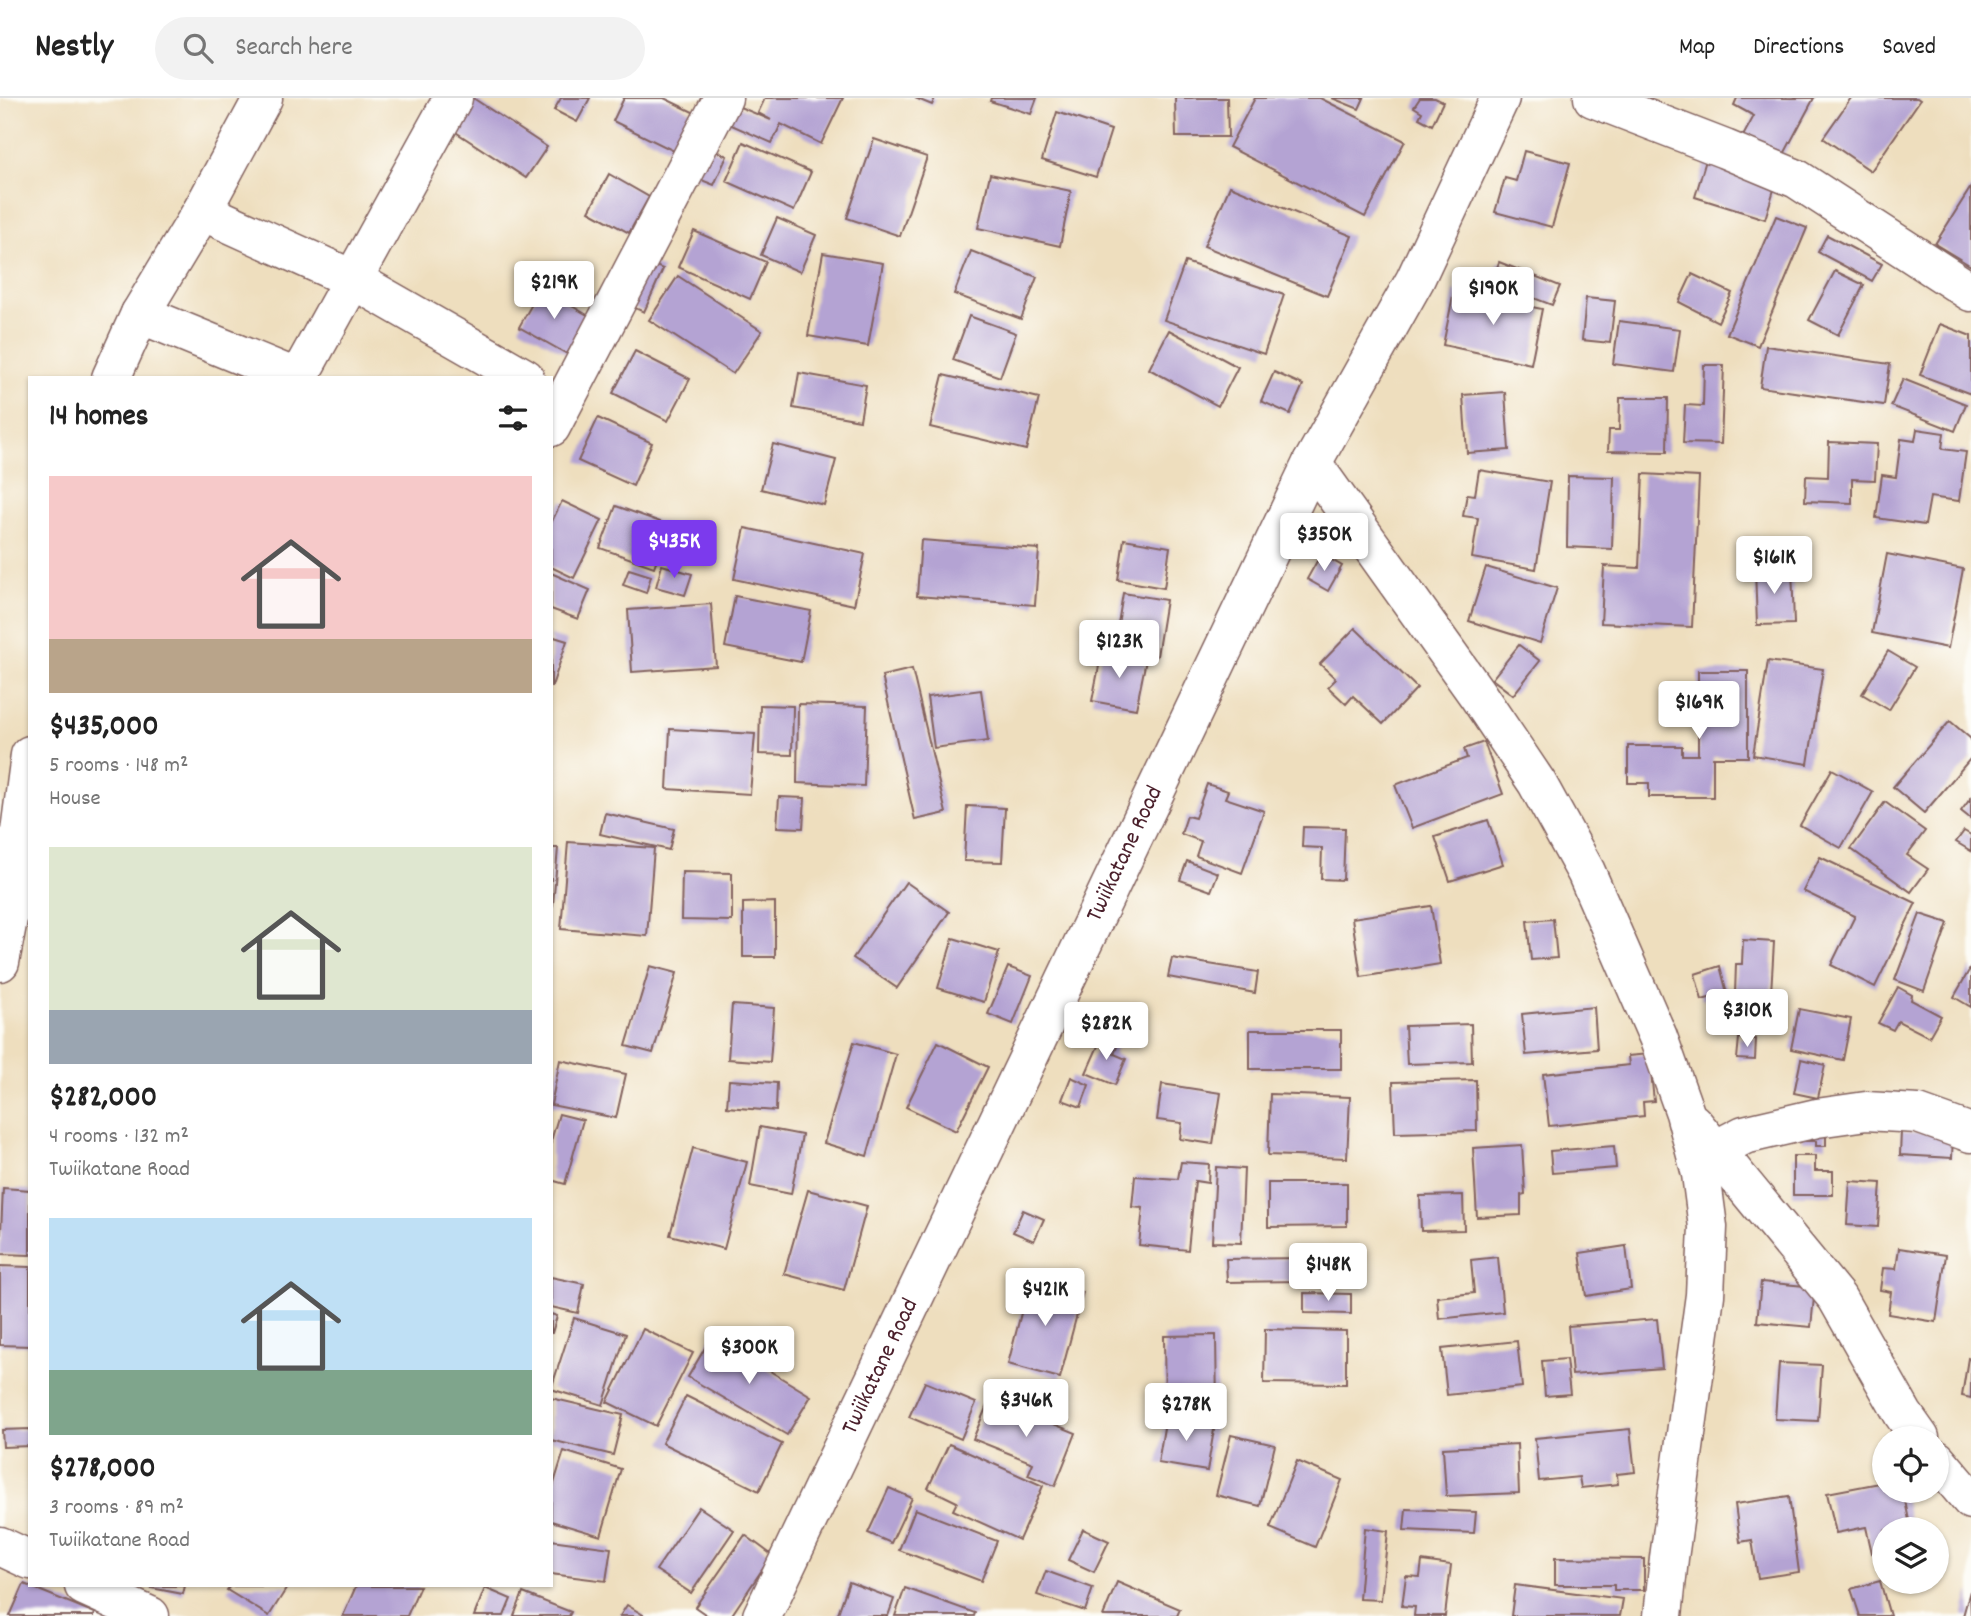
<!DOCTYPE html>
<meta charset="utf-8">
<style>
body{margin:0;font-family:Dekko,sans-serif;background:#f2f2f2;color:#222;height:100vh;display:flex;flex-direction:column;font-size:26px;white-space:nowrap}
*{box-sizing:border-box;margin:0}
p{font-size:23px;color:#767676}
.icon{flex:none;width:38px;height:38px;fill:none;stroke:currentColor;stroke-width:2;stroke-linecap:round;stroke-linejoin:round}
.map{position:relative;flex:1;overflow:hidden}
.side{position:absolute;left:28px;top:278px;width:525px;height:1211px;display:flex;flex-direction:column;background:#fff;border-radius:0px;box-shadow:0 2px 5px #0004}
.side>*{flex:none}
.buttons{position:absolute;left:1872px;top:1328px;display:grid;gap:14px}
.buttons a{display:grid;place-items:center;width:77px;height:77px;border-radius:50%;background:#fff;box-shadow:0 2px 5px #0004;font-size:35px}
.price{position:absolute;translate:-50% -60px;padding:0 16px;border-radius:7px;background:#fff;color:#222;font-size:23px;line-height:46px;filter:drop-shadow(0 2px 4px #0008)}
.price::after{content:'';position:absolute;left:50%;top:42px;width:21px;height:16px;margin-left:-10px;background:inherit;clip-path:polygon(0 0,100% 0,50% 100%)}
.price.on{background:#7c3aed;color:#fff}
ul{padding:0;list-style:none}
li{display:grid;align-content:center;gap:14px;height:371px;padding:0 21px}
li span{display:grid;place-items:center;height:217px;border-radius:0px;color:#555}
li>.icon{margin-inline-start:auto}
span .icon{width:126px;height:126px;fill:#fffc;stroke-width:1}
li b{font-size:30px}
h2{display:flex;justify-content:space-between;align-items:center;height:84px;padding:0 21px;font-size:30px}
header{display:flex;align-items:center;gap:42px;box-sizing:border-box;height:98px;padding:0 35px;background:#fff;border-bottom:2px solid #e0e0e0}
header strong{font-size:33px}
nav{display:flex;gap:38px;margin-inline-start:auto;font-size:24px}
.search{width:490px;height:63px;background:#f2f2f2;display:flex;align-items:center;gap:18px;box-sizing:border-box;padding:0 24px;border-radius:38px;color:#767676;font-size:26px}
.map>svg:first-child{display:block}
</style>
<header>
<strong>Nestly</strong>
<div class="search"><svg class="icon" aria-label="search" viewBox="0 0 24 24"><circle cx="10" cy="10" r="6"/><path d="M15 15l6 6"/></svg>Search here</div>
<nav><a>Map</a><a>Directions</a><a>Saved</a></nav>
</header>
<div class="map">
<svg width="1971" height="1518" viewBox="0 0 1971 1518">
<rect width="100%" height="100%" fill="#fdfcf7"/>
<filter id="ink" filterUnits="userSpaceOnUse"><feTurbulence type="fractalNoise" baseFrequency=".0143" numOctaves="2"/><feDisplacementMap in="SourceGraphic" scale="14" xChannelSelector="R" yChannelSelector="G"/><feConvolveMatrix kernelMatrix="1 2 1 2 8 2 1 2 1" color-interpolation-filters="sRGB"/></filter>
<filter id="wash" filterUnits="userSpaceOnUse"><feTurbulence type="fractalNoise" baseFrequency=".00686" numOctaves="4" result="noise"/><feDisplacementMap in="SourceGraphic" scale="28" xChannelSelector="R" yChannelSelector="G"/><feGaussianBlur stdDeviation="1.57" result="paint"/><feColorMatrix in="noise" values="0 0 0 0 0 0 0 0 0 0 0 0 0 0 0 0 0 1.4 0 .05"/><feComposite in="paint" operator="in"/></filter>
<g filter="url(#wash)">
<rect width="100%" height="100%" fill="#eedebe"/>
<g id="blocks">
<g fill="#b4a3d3">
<path d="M473,0L547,49L526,80L451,31Z"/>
<path d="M561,0H590L577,24L554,12Z"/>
<path d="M624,0H664L697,16L678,55L613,23Z"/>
<path d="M765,0H843L821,46L781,26L772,45L727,25L735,7L771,22L758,15Z"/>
<path d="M915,0H935L932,7Z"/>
<path d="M991,0H1037L1031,16L990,3Z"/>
<path d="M1175,0H1227L1228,39H1176Z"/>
<path d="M1255,0H1320L1405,43L1365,119L1229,49Z"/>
<path d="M1332,0H1364L1359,11Z"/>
<path d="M1420,0H1435L1443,4L1432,27L1419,20L1422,14L1414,9Z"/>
<path d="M1737,0H1814L1782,60L1742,40L1754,18L1734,7Z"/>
<path d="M1851,0H1917L1920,2L1871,73L1823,40Z"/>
<path d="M1057,14L1111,32L1096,79L1042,62Z"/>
<path d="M874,41L927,59L900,138L847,120Z"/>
<path d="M743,44L811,74L794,113L726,83Z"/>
<path d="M707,49L727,58L714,87L694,79Z"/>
<path d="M1524,53L1570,65L1552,129L1495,114L1505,80L1516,83Z"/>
<path d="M1706,62L1776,85L1765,121L1695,99Z"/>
<path d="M609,76L649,99L629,135L589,113Z"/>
<path d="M990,76L1071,93L1060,148L978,130Z"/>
<path d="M1230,88L1352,138L1327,198L1204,148Z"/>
<path d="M1971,89V168L1935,146Z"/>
<path d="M1776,118L1807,130L1758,248L1727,236Z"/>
<path d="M777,120L816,137L800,174L761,157Z"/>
<path d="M694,133L766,164L750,201L678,169Z"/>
<path d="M1827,137L1882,166L1872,183L1818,154Z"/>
<path d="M971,153L1037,179L1021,221L954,196Z"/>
<path d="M823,155L883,165L868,248L808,238Z"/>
<path d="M646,164L663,171L644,214L628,207Z"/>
<path d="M1185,164L1284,197L1264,256L1164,222Z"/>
<path d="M1499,164L1560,188L1552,207L1492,184Z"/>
<path d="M1835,173L1864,187L1838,237L1809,222Z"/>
<path d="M1692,176L1732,195L1718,224L1679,204Z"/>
<path d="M678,178L762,233L733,276L649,222Z"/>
<path d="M541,190L589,218L567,256L519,229Z"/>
<path d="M1454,193L1542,211L1531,266L1443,247Z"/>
<path d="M1586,200L1615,203L1610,245L1582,242Z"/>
<path d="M969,218L1016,235L1000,279L953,262Z"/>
<path d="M1619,223L1680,231L1674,274L1613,266Z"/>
<path d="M1940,226L1971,238V296L1920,277Z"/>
<path d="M1169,232L1238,269L1218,308L1149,271Z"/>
<path d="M1766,248L1890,266L1884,307L1760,289Z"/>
<path d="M635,253L690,281L668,323L613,295Z"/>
<path d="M1704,267H1724L1721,346L1683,345L1685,307L1703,308Z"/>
<path d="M1274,274L1303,287L1290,316L1261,303Z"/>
<path d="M799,275L866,287L860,322L793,310Z"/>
<path d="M943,277L1039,300L1026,352L930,329Z"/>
<path d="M1903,281L1966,306L1955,333L1891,308Z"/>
<path d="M1505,294L1509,352L1467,355L1463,297Z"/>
<path d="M1620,300H1668L1667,354L1608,353L1609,332H1619Z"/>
<path d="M598,320L652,345L633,388L578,363Z"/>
<path d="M1917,331L1944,335L1942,351L1966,354L1959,403L1930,399L1925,427L1876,420L1882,377L1896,379L1901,341L1915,343Z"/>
<path d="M1829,344L1877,346L1875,382L1852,381V405L1805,403L1806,378L1828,379Z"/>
<path d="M773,346L836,362L824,407L761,391Z"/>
<path d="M1479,372L1550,384L1536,471L1472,460L1478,420L1463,418L1467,396L1475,397Z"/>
<path d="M1643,376L1699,379L1692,529L1601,525L1604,468L1639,470Z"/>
<path d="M1568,378L1614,379L1612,451L1567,449Z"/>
<path d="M562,403L602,422L574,480L551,469V425Z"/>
<path d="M616,408L669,427L654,469L600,450Z"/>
<path d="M745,430L865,456L854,507L734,481Z"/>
<path d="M1124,441L1170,449L1164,490L1118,482Z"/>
<path d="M921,442L1039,451L1035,507L917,498Z"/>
<path d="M1321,456L1342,468L1328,493L1307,481Z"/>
<path d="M1887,456L1963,471L1948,550L1872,535Z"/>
<path d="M662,467L692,476L685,497L656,489Z"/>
<path d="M1486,469L1557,490L1540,545L1469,523Z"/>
<path d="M1792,469L1794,526L1757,527L1755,470Z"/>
<path d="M629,471L651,478L646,495L623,487Z"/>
<path d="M551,475L590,492L578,521L551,511Z"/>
<path d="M1123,495L1166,502L1157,558L1114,551Z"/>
<path d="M735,498L811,513L801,564L725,549Z"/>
<path d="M711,506L716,568L632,574L628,512Z"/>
<path d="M1355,530L1417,590L1383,626L1353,598L1346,606L1328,589L1336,581L1320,566Z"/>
<path d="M551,538L567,543L552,588H551Z"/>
<path d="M1519,547L1540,563L1513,597L1492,581Z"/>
<path d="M1102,553L1146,562L1136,611L1092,603Z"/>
<path d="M1888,553L1915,569L1889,612L1862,596Z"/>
<path d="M1768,563L1823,571L1808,666L1753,657Z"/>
<path d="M912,571L946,715L915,722L882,578Z"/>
<path d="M1698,573H1748V659H1713V699H1649V685H1628V648H1682V657H1698Z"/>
<path d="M981,592L988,643L934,650L927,599Z"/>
<path d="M798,606L867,608L864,688L797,685Z"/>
<path d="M760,607L793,608L792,657L759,656Z"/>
<path d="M1950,623L1971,641V660L1924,715L1893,689Z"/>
<path d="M670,631L755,636L750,696L667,691Z"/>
<path d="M1484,644L1503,696L1412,730L1395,687L1467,660L1464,651Z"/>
<path d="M1832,671L1873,694L1841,750L1800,727Z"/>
<path d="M1207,686L1228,693L1225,700L1264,713L1242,775L1196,758L1201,743L1181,736L1187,718L1195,720Z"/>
<path d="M779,699L805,700L803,730L777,729Z"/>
<path d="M1971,700V721L1961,713Z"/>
<path d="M1885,704L1925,733L1907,757L1928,771L1911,794L1851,751Z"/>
<path d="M967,708L1005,710L1002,764L964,763Z"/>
<path d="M605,715L674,731L669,752L600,736Z"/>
<path d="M1488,722L1503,766L1450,783L1435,739Z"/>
<path d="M1303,729L1345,730L1343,782L1321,781L1322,750L1302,749Z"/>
<path d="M1964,733L1971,737V753L1956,744Z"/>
<path d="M568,744L654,750L647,838L561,831Z"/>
<path d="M551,750H558L553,807L551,806Z"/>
<path d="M1820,759L1916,805L1875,889L1831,867L1855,818L1803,793Z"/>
<path d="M1187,763L1218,775L1211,793L1180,782Z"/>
<path d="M682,774L732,775V823L681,822Z"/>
<path d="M906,784L949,814L897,890L853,860Z"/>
<path d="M775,804V859H743V805Z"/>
<path d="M1431,808L1440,866L1361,879L1352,820Z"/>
<path d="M1920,816L1948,825L1924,893L1895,882Z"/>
<path d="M1553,821L1557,860L1531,862L1527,823Z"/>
<path d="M953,840L999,854L984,904L938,890Z"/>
<path d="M1743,842L1774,844L1770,912L1740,911V896H1735L1736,866H1742Z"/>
<path d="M1172,860L1258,874L1255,895L1168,879Z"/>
<path d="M650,868L677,875L653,955L626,948Z"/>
<path d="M1720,868L1727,895L1702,902L1695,876Z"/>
<path d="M1008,869L1032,878L1013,926L988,916Z"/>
<path d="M1971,869V909L1954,899Z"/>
<path d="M1898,889L1912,897L1911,902L1941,918L1929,939L1898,923L1893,932L1878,925Z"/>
<path d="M732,907L774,910L770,964L728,961Z"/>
<path d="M1594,909L1597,951L1526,957L1522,916Z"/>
<path d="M1799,911L1851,921L1843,962L1791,951Z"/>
<path d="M1471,926L1472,964L1407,966L1405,928Z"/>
<rect x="1250" y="932" width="91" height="39"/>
<path d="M1102,939L1118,946L1114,956L1126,961L1115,987L1086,975Z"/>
<path d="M1739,940L1756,941L1755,962L1737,961Z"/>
<path d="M854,944L896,956L867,1058L824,1045Z"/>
<path d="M938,944L988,969L956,1033L906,1009Z"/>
<path d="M1649,956L1654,1003L1643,1004L1644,1018L1549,1028L1543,976L1629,967L1628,958Z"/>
<path d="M1801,961L1825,967L1818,1000L1794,995Z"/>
<path d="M560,962L626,976L616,1020L551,1007Z"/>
<path d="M1071,979L1089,987L1081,1009L1062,1002Z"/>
<path d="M729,982L777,985L776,1013L727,1009Z"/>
<path d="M1476,982L1477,1033L1395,1035L1393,984Z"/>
<path d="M1162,986L1221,995L1213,1046L1180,1041L1182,1025L1157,1022Z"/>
<path d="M1270,996L1350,999L1347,1060L1268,1057Z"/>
<path d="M559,1016L583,1022L565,1086L551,1082V1043Z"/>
<path d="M1826,1025V1048H1816V1043H1802V1026Z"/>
<path d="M760,1029L802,1037L791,1096L750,1088Z"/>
<path d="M1901,1033L1953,1036L1952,1060L1900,1057Z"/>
<path d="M1522,1047L1525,1096L1521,1097V1117L1477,1119L1473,1050Z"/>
<path d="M1614,1048L1616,1070L1552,1075L1550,1053Z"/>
<path d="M693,1050L747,1064L724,1151L670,1137Z"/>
<path d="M1793,1058H1815V1073H1833V1097H1793Z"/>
<path d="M1181,1064L1209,1066L1208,1085L1195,1083L1188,1152L1139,1147L1143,1110L1132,1109L1135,1078L1178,1081Z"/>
<path d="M1216,1069L1244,1071L1241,1145L1212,1144Z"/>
<path d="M1850,1083L1881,1085L1878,1129L1847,1127Z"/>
<path d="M1268,1085H1347V1128L1268,1129Z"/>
<path d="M3,1090L30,1092V1157L0,1156Z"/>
<path d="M808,1092L867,1108L844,1192L784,1176Z"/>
<path d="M1463,1097L1464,1132L1421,1133L1420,1098Z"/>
<path d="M1023,1112L1044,1121L1034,1143L1013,1134Z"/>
<path d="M1626,1148L1631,1191L1586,1198L1580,1155Z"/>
<path d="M1899,1150L1946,1157L1936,1224L1888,1216L1891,1194L1880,1192L1883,1170L1896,1171Z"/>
<path d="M1498,1159L1503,1214L1439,1221L1437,1199L1474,1195L1471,1162Z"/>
<path d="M1307,1160V1183L1227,1184L1226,1161Z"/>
<path d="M0,1168L30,1169V1248L0,1247Z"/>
<path d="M551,1179L584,1186L578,1215L551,1209Z"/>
<path d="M1030,1180L1083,1194L1060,1280L1008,1266Z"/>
<path d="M1761,1184L1815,1189L1811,1229L1757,1224Z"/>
<path d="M1304,1195L1351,1196V1216L1304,1215Z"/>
<path d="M551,1216L557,1218L552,1235H551Z"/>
<path d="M574,1220L626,1236L603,1307L551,1291Z"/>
<path d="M1657,1221L1662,1270L1572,1277L1568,1228Z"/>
<path d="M643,1231L693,1255L656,1328L607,1304Z"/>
<path d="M1265,1231L1346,1233V1286L1264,1285Z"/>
<path d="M1216,1237L1217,1313H1165L1164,1238Z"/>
<path d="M712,1238L811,1298L787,1337L688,1279Z"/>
<path d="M1517,1243L1522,1289L1447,1297L1442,1251Z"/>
<path d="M1968,1260L1971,1261V1300L1962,1298Z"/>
<path d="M1566,1261L1570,1296L1545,1298L1542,1263Z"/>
<path d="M1779,1265L1822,1267L1818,1323L1775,1321Z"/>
<path d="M925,1284L976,1305L961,1341L909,1319Z"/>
<path d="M686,1298L782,1346L759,1393L662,1345Z"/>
<path d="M551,1300L623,1317L613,1357L551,1342Z"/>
<path d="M990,1300L1076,1335L1055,1388L1028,1377L1033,1365L973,1341Z"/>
<path d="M1166,1318L1215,1326L1207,1373L1158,1365Z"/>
<path d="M30,1331V1348L3,1349L2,1332Z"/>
<path d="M1630,1331L1635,1374L1617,1376L1618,1386L1581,1390L1579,1379L1539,1383L1535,1340Z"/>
<path d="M1231,1337L1275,1347L1260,1408L1216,1397Z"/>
<path d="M949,1346L1043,1388L1019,1442L953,1412L957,1404L928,1390Z"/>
<path d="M1517,1346L1519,1395L1446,1398L1443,1350Z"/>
<path d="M564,1353L621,1371L601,1438L551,1423V1395Z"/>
<path d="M1297,1363L1342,1382L1315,1449L1270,1430Z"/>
<path d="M1885,1384V1393H1903L1911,1432H1885V1452L1872,1455L1866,1429L1836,1435L1827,1395Z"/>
<path d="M889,1390L912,1400L891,1445L868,1435Z"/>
<path d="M1789,1398L1799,1474L1758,1480L1752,1442L1740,1444L1735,1406Z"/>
<path d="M699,1409L734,1432L691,1495L656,1472Z"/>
<path d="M915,1411L997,1443L981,1483L899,1452Z"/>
<path d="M1406,1411L1476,1414L1474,1435L1404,1432Z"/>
<path d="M1365,1430L1388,1433L1381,1502L1359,1501Z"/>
<path d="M1083,1431L1109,1443L1094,1474L1068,1462Z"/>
<path d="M745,1437L772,1457L731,1518H708L695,1509Z"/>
<path d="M551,1442L611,1450L606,1483L551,1476Z"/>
<path d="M1555,1460L1644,1461V1492H1614V1487H1555Z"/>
<path d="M1422,1463L1451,1467L1445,1518H1414L1415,1509L1402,1508L1406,1478L1420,1479Z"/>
<path d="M1046,1473L1093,1490L1085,1513L1037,1497Z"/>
<path d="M1880,1483L1890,1518H1860L1851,1491Z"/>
<path d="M849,1484L894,1501L888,1518H837Z"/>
<path d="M1117,1484L1180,1511L1177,1518H1103Z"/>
<path d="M24,1486L95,1515L94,1518H10Z"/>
<path d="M1515,1487L1623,1501L1620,1518H1511Z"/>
<path d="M151,1488H185L183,1496L151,1490Z"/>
<path d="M230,1488H288L269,1518L227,1492Z"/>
<path d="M356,1488H420L407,1518H343Z"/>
<path d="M485,1490L511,1501L504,1518H474Z"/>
<path d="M905,1490L975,1515L974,1518H895Z"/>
<path d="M1970,1493L1971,1518H1963Z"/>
<path d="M523,1495L571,1514L569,1518H514Z"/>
<path d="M627,1507L645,1518H620Z"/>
</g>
</g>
</g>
<g filter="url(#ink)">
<use href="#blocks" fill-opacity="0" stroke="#83625e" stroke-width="2"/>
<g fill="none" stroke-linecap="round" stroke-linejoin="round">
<defs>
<g id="minor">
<path d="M1593,0L1725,51L1797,81L1971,194"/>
<path d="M202,113L352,181L525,280"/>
<path d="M140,216L289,277C296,277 299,275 303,271L453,0"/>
<path d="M111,280L140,216L202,113L263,0"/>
<path d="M551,329L723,0"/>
<path d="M1312,365L1477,596L1537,685L1586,774L1658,939L1685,1015L1701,1076L1708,1129L1705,1197L1669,1460L1663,1518"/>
<path d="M0,864L10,810L30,657"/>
<path d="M1693,1025L1837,1200L1903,1316L1920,1340"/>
<path d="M1715,1052L1744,1037L1817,1020L1866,1013L1918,1016L1971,1035"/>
<path d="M1937,1362L1971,1402"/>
<path d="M0,1448L30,1462"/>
<path d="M84,1488L150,1518"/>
<path id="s1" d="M762,1518L1312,365L1415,182L1500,0"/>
</g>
</defs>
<use href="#minor" stroke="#83625e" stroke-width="41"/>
<use href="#minor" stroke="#fff" stroke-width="38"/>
</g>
</g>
<g text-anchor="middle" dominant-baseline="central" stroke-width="6" stroke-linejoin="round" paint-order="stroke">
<g font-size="24" fill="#4a1f2b" stroke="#fdfcf7">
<text stroke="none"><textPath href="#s1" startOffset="844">Twiikatane Road</textPath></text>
<text stroke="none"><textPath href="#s1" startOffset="276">Twiikatane Road</textPath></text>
</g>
</g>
</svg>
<div class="buttons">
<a><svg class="icon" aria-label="locate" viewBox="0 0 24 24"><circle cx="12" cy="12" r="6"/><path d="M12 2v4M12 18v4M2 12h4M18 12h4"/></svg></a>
<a><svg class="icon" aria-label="layers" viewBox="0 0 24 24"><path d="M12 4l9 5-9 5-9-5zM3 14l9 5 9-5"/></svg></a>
</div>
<b class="price" style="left:554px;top:223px">$219K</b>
<b class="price" style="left:1493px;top:229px">$190K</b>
<b class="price" style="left:1324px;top:475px">$350K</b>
<b class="price on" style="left:674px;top:482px">$435K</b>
<b class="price" style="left:1774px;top:498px">$161K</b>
<b class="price" style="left:1119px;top:582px">$123K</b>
<b class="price" style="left:1699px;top:643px">$169K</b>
<b class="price" style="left:1747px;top:951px">$310K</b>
<b class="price" style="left:1106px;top:964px">$282K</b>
<b class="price" style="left:1328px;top:1205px">$148K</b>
<b class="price" style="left:1045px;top:1230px">$421K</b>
<b class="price" style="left:749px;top:1288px">$300K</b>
<b class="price" style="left:1026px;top:1341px">$346K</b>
<b class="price" style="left:1186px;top:1345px">$278K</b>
<section class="side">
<h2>14 homes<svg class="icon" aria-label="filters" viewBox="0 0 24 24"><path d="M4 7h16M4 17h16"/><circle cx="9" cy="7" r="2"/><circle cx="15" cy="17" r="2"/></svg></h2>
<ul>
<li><span style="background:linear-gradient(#f6c9c9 75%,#b9a48a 0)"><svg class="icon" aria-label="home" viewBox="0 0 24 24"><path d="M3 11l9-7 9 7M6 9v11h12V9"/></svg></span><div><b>$435,000</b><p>5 rooms · 148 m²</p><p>House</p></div></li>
<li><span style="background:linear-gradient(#dfe7d0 75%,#9aa5b1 0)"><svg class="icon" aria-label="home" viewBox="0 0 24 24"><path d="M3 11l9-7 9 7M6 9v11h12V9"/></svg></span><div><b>$282,000</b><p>4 rooms · 132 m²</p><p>Twiikatane Road</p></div></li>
<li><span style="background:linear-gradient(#bfe0f5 70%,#7fa58c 0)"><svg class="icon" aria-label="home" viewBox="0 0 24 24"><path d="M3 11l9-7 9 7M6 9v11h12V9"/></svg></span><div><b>$278,000</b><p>3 rooms · 89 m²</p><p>Twiikatane Road</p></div></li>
</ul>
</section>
</div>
